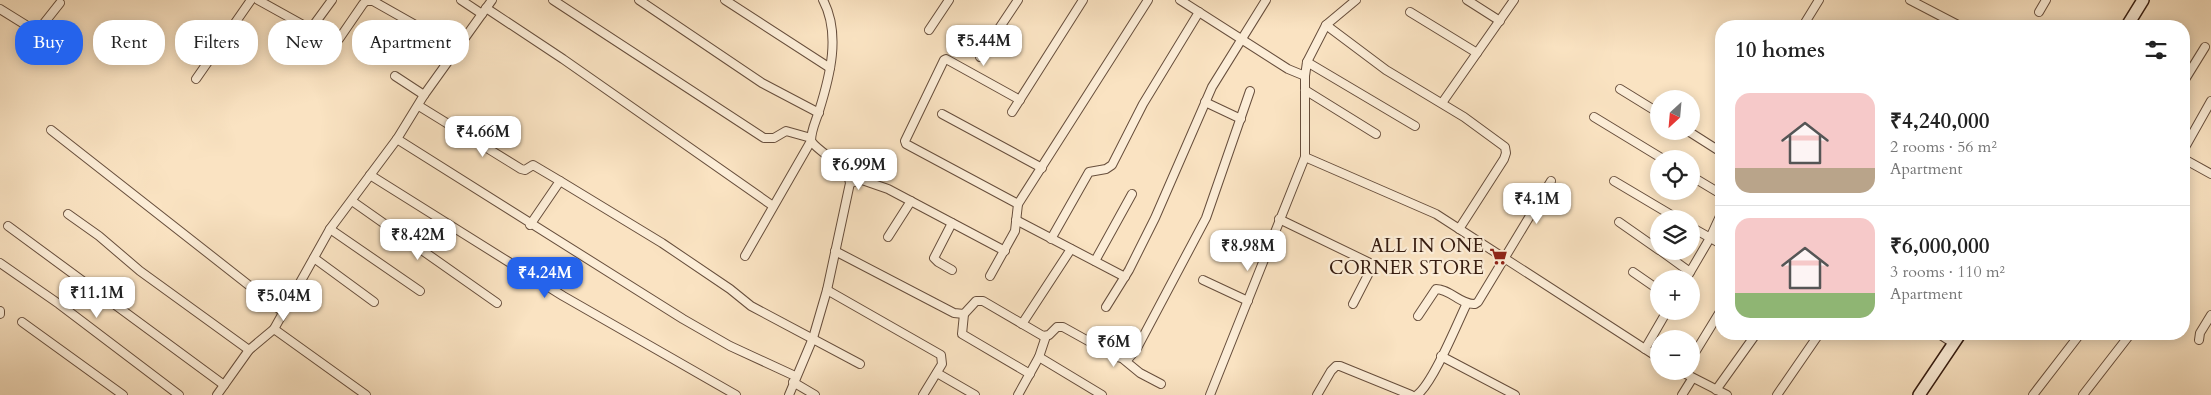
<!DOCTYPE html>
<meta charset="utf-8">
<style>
body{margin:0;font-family:Cardo,serif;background:#f2f2f2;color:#222;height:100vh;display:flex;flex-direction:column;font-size:19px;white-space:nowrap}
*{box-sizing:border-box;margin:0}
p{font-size:16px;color:#767676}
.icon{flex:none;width:28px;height:28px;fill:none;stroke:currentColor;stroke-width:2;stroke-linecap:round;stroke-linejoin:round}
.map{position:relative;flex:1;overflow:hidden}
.sheet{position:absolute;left:1715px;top:20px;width:475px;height:320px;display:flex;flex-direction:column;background:#fff;border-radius:20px;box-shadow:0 2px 12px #0003}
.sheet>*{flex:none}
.hud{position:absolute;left:15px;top:20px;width:475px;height:45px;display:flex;gap:10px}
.needle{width:32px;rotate:206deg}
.fabs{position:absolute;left:1650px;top:90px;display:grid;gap:10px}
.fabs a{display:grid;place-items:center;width:50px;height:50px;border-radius:50%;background:#fff;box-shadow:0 2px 12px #0003;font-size:25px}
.price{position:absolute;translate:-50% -42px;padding:0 11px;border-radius:10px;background:#fff;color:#222;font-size:16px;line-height:32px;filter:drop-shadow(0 1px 2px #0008)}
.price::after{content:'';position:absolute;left:50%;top:30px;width:15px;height:11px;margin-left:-8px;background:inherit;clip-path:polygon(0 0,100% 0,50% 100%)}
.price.active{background:#2563eb;color:#fff}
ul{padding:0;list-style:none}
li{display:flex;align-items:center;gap:15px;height:125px;padding:0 20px}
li+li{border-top:1px solid #e0e0e0}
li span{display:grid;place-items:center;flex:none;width:140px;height:100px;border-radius:15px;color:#555}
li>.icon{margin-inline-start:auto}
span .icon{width:60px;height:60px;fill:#fffc;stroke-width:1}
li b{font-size:21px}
h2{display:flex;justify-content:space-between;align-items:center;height:60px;padding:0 20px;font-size:21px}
.tag{padding:0 18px;border-radius:20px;background:#fff;box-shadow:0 2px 12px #0003;font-size:18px;line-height:45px}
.tag.active{background:#2563eb;color:#fff}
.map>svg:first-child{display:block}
</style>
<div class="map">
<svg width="2211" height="395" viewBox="0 0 2211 395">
<rect width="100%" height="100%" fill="#fae3c2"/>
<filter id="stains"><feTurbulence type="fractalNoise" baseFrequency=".004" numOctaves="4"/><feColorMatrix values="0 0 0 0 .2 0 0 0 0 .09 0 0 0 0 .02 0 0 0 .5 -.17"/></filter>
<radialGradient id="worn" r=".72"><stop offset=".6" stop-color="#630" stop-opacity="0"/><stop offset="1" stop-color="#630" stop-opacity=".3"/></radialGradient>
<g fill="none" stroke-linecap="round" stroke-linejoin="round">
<defs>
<g id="minor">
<path d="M258,0L332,41L339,39L363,4L366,1H373L458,49"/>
<path d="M461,0L482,14"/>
<path d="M553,0L764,138H774L786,131L811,138"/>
<path d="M639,0L762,83L819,113"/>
<path d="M725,0L830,68"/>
<path d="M1180,0L1288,69L1305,76L1307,62L1326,25L1356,0"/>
<path d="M1467,0L1500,21"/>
<path d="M1910,0L1960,26"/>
<path d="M486,8L563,59L773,206"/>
<path d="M0,9L37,32L60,3"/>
<path d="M1410,12L1477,53"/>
<path d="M2039,12L2046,0"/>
<path d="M1326,25L1386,70L1464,117L1505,147L1506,153L1504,159L1459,229"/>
<path d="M1803,26L1819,0"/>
<path d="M310,30L332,0"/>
<path d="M929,30L949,0"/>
<path d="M980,57L1018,0"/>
<path d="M1307,62L1415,126"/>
<path d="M395,76L424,95"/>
<path d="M1305,76V157L1436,214L1659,358"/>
<path d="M196,79L251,0"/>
<path d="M2184,81L2205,47"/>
<path d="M1620,89L1659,113"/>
<path d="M1305,90L1376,134"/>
<path d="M1205,102L1241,119"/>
<path d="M1442,103L1514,0"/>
<path d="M419,106L521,169L525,170L533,165L560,181"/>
<path d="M1012,112L1083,0"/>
<path d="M942,114L1042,168"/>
<path d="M1594,117L1663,159"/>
<path d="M51,130L283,312"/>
<path d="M1688,131L1721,152"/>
<path d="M397,139L683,319L730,346L795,376"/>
<path d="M2184,149L2211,101"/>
<path d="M2184,159L2211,174"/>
<path d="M370,175L563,296L736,395"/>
<path d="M1691,176L1721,194"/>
<path d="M1614,181L1678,219"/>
<path d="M850,183L862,180L888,189L1005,251"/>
<path d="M352,201L497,303"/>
<path d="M1018,204L1148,0"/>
<path d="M68,214L99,236L140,271L249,350"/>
<path d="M1279,219L1370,263L1371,269L1353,304"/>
<path d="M1016,220L1125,277"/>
<path d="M1619,222L1659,250"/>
<path d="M952,223L934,258L938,262L952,270"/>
<path d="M530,225L560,181L662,243L730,289L751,306L860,364"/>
<path d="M8,226L224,385"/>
<path d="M1691,227L1721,244"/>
<path d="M330,229L420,291"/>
<path d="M888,237L911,201"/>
<path d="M1051,239L1089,172L1106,169L1112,165L1143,104L1199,12"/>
<path d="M835,251L954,313L964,314L976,301H983L1043,336L1049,335L1057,327H1063L1117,357L1128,359L1136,350L1206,218L1250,91"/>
<path d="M1661,251L1690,272"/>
<path d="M745,256L811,141"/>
<path d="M314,258L374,302"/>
<path d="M1095,261L1132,194"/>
<path d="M0,263L59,304L179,395"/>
<path d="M1633,272L1659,290"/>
<path d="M990,276L1015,231L1018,204L906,144L905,141L944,60L946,59L1020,100"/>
<path d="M1686,279L1710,238L1721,214"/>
<path d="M1203,280L1248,301"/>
<path d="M827,290L941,355L942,364L923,395"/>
<path d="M1106,307L1129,270L1155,218L1212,87L1266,0"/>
<path d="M0,311V314"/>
<path d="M964,314L962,334L1030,374"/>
<path d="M1418,316L1436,289C1450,289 1461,305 1475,304L1478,302L1551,181"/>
<path d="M22,322L123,395"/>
<path d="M1022,324L1071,249"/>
<path d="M274,329L330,229L397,139L424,95L492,0"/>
<path d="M1939,334L1953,343"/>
<path d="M2199,340L2200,333L2211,315"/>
<path d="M1645,349L1667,311"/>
<path d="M1441,356L1515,395"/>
<path d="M1039,357L1102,395"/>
<path d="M1123,359L1140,373L1161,384"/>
<path d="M1691,359L1721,310"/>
<path d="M1680,371L1727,395"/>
<path d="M937,373L975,395"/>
<path d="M793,382L815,395"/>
<path d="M1716,390L1756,334"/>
<path d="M217,395L249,350L274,329L366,395"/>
<path d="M789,395L813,338L827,290L850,183C847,163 822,156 811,141C811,130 816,121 819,111C830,76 841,34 823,0"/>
<path d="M1018,395L1039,357L1046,336"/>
<path d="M1210,395L1305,157"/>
<path d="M1317,395L1331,371L1336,366H1340L1411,395"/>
<path d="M1417,395C1433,383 1457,324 1467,303"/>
<path d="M1682,395L1692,379"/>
<path d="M1777,395L1819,334"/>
<path d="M2033,395L2080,334"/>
<path d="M2083,395L2128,337"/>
</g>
<g id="secondary">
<path d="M2127,26L2143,0"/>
<path d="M1919,395L1960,334"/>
</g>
</defs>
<use href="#minor" stroke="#674e3c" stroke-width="10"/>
<use href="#secondary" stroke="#361c10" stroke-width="14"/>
<use href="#minor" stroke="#fcedd7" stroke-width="8"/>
<use href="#secondary" stroke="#fcedd7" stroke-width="11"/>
</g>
<defs>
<symbol id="supermarket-bare" viewBox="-9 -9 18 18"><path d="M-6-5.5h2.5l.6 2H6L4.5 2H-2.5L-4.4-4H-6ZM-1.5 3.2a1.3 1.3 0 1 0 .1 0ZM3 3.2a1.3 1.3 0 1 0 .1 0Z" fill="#8f2418" stroke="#fcedd7" stroke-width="2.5" paint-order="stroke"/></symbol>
</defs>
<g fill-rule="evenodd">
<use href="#supermarket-bare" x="1486" y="244" width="25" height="25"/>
</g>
<g text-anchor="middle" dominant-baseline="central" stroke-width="4.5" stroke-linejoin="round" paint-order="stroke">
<g font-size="19" fill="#361c10" stroke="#fcedd7" text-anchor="end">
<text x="1484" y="246">ALL IN ONE<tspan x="1484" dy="22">CORNER STORE</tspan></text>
</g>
</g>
<rect width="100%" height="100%" filter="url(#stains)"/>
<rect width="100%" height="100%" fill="url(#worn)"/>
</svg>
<div class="fabs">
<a><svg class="needle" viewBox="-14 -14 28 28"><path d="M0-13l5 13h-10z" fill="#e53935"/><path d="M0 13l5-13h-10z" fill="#767676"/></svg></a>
<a><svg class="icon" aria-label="locate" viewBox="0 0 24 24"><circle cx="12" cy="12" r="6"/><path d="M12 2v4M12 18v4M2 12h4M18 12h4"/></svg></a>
<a><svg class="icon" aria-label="layers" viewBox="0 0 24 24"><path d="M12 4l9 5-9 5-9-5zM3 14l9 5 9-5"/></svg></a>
<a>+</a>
<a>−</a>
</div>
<b class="price" style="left:984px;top:67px">₹5.44M</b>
<b class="price" style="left:483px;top:158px">₹4.66M</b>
<b class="price" style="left:859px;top:191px">₹6.99M</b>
<b class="price" style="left:1537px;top:225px">₹4.1M</b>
<b class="price" style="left:418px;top:261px">₹8.42M</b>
<b class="price" style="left:1248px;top:272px">₹8.98M</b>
<b class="price active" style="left:545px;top:299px">₹4.24M</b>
<b class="price" style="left:97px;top:319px">₹11.1M</b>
<b class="price" style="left:284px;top:322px">₹5.04M</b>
<b class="price" style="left:1114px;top:368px">₹6M</b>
<div class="hud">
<a class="tag active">Buy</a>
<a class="tag">Rent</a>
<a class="tag">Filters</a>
<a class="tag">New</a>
<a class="tag">Apartment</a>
</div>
<section class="sheet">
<h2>10 homes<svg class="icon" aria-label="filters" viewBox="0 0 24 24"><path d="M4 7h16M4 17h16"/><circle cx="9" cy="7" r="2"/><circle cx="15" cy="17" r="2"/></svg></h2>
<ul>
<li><span style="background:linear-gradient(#f6c9c9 75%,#b9a48a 0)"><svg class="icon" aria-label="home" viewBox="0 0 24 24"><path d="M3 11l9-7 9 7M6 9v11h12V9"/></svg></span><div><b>₹4,240,000</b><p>2 rooms · 56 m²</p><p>Apartment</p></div></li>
<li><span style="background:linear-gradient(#f6c9c9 75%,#8fb573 0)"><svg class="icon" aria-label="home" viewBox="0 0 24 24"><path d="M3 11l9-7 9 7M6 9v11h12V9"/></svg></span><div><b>₹6,000,000</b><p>3 rooms · 110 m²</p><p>Apartment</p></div></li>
</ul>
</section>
</div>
